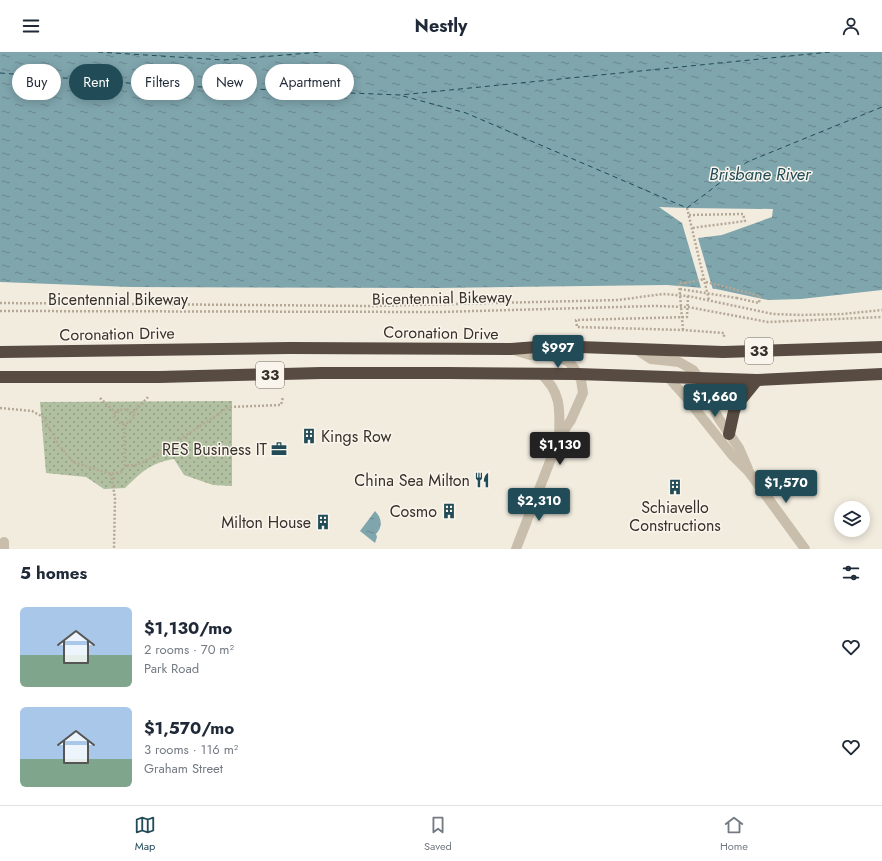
<!DOCTYPE html>
<meta charset="utf-8">
<style>
body{margin:0;font-family:Jost,sans-serif;background:#f6f6f7;color:#1f2937;height:100vh;display:flex;flex-direction:column;font-size:15px;white-space:nowrap}
*{box-sizing:border-box;margin:0}
p{font-size:13px;color:#747a83}
.icon{flex:none;width:22px;height:22px;fill:none;stroke:currentColor;stroke-width:2;stroke-linecap:round;stroke-linejoin:round}
.map{position:relative;height:497px;overflow:hidden}
.side{display:flex;flex-direction:column;background:#fff;flex:1}
.side>*{flex:none}
.guide{position:absolute;left:12px;top:12px;width:400px;height:36px;display:flex;gap:8px}
.buttons{position:absolute;left:834px;top:449px;display:grid;gap:8px}
.buttons a{display:grid;place-items:center;width:36px;height:36px;border-radius:50%;background:#fff;box-shadow:0 2px 10px #0003;font-size:20px}
.price{position:absolute;translate:-50% -34px;padding:0 9px;border-radius:4px;background:#214c57;color:#fff;font-size:13px;line-height:26px;filter:drop-shadow(0 1px 2px #0008)}
.price::after{content:'';position:absolute;left:50%;top:24px;width:12px;height:9px;margin-left:-6px;background:inherit;clip-path:polygon(0 0,100% 0,50% 100%)}
.price.active{background:#222;color:#fff}
ul{padding:0;list-style:none}
li{display:flex;align-items:center;gap:12px;height:100px;padding:0 20px}
li span{display:grid;place-items:center;flex:none;width:112px;height:80px;border-radius:6px;color:#555}
li>.icon{margin-inline-start:auto}
span .icon{width:48px;height:48px;fill:#fffc;stroke-width:1}
li b{font-size:17px}
h2{display:flex;justify-content:space-between;align-items:center;height:48px;padding:0 20px;font-size:17px}
.pill{padding:0 14px;border-radius:18px;background:#fff;box-shadow:0 2px 10px #0003;font-size:14px;line-height:36px}
.pill.active{background:#214c57;color:#fff}
header{display:flex;justify-content:space-between;align-items:center;height:52px;padding:0 20px;background:#fff;font-size:18px;font-weight:700}
.menu{display:flex;justify-content:space-around;align-items:center;height:56px;border-top:1px solid #e0e1e3;background:#fff;font-size:11px;color:#747a83}
.menu a{display:grid;justify-items:center;gap:2px}
.menu .active{color:#214c57}
.map>svg:first-child{display:block}
</style>
<header><svg class="icon" aria-label="menu" viewBox="0 0 24 24"><path d="M4 6h16M4 12h16M4 18h16"/></svg>Nestly<svg class="icon" aria-label="person" viewBox="0 0 24 24"><circle cx="12" cy="8" r="4"/><path d="M4 21q1-7 8-7t8 7"/></svg></header>
<div class="map">
<svg width="882" height="497" viewBox="0 0 882 497">
<defs>
<pattern id="grass-dots" width="8" height="8" patternUnits="userSpaceOnUse"><rect width="8" height="8" fill="#b0c0a0"/><path d="M2 2h.1M6 6h.1" fill="none" stroke="#909c83" stroke-width="1.8" stroke-linecap="round"/></pattern>
<pattern id="water-ripples" width="26" height="14" patternUnits="userSpaceOnUse"><rect width="26" height="14" fill="#7fa5ad"/><path d="M2 4q2-2 4 0t4 0M15 11q2-2 4 0t4 0" fill="none" stroke="#69878d"/></pattern>
</defs>
<rect width="100%" height="100%" fill="#f2ecdf"/>
<path fill="url(#grass-dots)" d="M232,349V434L213,433L184,423L174,407C150,411 142,420 125,436L104,437L86,425L46,421L40,350Z"/>
<g fill="url(#water-ripples)">
<path d="M0,0H882V238L801,247L768,248L716,237L667,233L436,236L130,235L0,230Z"/>
<path d="M375,459C382,466 383,475 376,482L377,485L375,491L360,479Z"/>
</g>
<path fill="#f2ecdf" d="M659,155L687,156L773,157L772,165L722,183L698,186L713,238L701,236L682,171Z"/>
<g fill="none" stroke-linecap="round" stroke-linejoin="round">
<g stroke="#214c57" stroke-width="1" stroke-dasharray="5 4" stroke-linecap="butt">
<path d="M98,0L224,8L321,0"/>
<path d="M0,21L154,33L400,43L830,0"/>
<path d="M403,44L466,61L687,156L747,110L882,55"/>
</g>
<g stroke="#b5a896" stroke-width="2.5" stroke-dasharray="2 2" stroke-linecap="butt">
<path d="M687,156L709,248"/>
<path d="M689,163L743,162L745,169L692,176"/>
<path d="M706,230L760,244L759,251L737,246"/>
<path d="M685,231L705,227"/>
<path d="M688,244L687,265L576,268L577,275L683,278L724,281V286"/>
<path d="M0,251L373,254L618,248L663,242L688,244L773,262L802,263L843,262L882,258"/>
<path d="M0,259L440,260L654,254L688,255L768,270L882,265"/>
<path d="M100,346L116,361"/>
<path d="M0,356L32,359L43,365L58,392L73,410L111,422L121,420L125,414"/>
<path d="M127,357L135,364L129,370L124,372L120,371L113,364L120,358Z"/>
<path d="M133,361L148,345"/>
<path d="M124,372L125,414L137,413L153,405L229,355L281,353L283,345"/>
<path d="M111,422L115,446L114,497"/>
</g>
<g stroke="#c9beab" stroke-width="10">
<path d="M636,297L651,307L679,310L693,318L700,327L708,346L719,367L739,396L748,417"/>
<path d="M514,298L530,303L558,305L569,310L574,316L581,328L583,341L571,368L559,386L516,497"/>
<path d="M540,321C562,340 560,359 559,386"/>
<path d="M668,325L684,343L732,403L749,420L805,497"/>
<path d="M4,497V490"/>
</g>
<g stroke="#584c42" stroke-width="12">
<path d="M0,300L290,296L511,297L550,294L723,300L882,295"/>
<path d="M0,325H159L321,321H446L578,322L757,328L882,322"/>
<path d="M729,382L734,359L736,354L757,328"/>
</g>
<g stroke="#b5a896" stroke-width="2.5" stroke-dasharray="2 2" stroke-linecap="butt">
<path d="M680,237L737,246"/>
<path d="M683,278L679,231H685"/>
</g>
</g>
<defs>
<symbol id="building-bare" viewBox="-9 -9 18 18"><path d="M-4-6H4V6H1V3H-1V6H-4ZM-2.5-4.3h1.7v1.8h-1.7ZM.8-4.3h1.7v1.8H.8ZM-2.5-1h1.7V.8h-1.7ZM.8-1h1.7V.8H.8Z" fill="#214c57" stroke="#f9f5ec" stroke-width="2.5" paint-order="stroke"/></symbol>
<symbol id="office-bare" viewBox="-9 -9 18 18"><path d="M-6-3h4V-5.5h4V-3h4V5H-6ZM-1-4.5V-3h2v-1.5ZM-6 0V1H6V0Z" fill="#214c57" stroke="#f9f5ec" stroke-width="2.5" paint-order="stroke"/></symbol>
<symbol id="restaurant-bare" viewBox="-9 -9 18 18"><path d="M-5-6h1v4h1v-4h1v4h1v-4h1v5L-1.5 .5V6h-2V.5L-5-1ZM5-6V6H3V1.5H1.5Q1.5-4 5-6Z" fill="#214c57" stroke="#f9f5ec" stroke-width="2.5" paint-order="stroke"/></symbol>
</defs>
<g fill-rule="evenodd">
<use href="#building-bare" x="298" y="373" width="22" height="22"/>
<use href="#office-bare" x="268" y="386" width="22" height="22"/>
<use href="#restaurant-bare" x="471" y="417" width="22" height="22"/>
<use href="#building-bare" x="664" y="424" width="22" height="22"/>
<use href="#building-bare" x="438" y="448" width="22" height="22"/>
<use href="#building-bare" x="312" y="459" width="22" height="22"/>
</g>
<g text-anchor="middle" dominant-baseline="central" stroke-width="3" stroke-linejoin="round" paint-order="stroke">
<g fill="#f9f5ec" stroke="#726b64" stroke-width="1">
<rect x="745" y="286" width="28" height="26" rx="3"/>
<rect x="256" y="310" width="28" height="26" rx="3"/>
</g>
<g font-size="15" font-weight="bold" fill="#38302a">
<text x="759" y="299">33</text>
<text x="270" y="323">33</text>
</g>
<g font-size="16" fill="#38302a" stroke="#f9f5ec">
<text transform="translate(442 246) rotate(-1)">Bicentennial Bikeway</text>
<text x="118" y="247">Bicentennial Bikeway</text>
<text transform="translate(441 281) rotate(1)">Coronation Drive</text>
<text transform="translate(117 282) rotate(-1)">Coronation Drive</text>
</g>
<g font-size="16" fill="#38302a" stroke="#f9f5ec" text-anchor="end">
<text x="321" y="384" text-anchor="start">Kings Row</text>
<text x="267" y="397">RES Business IT</text>
<text x="470" y="428">China Sea Milton</text>
<text x="675" y="455" text-anchor="middle">Schiavello<tspan x="675" dy="18">Constructions</tspan></text>
<text x="437" y="459">Cosmo</text>
<text x="311" y="470">Milton House</text>
</g>
<g font-size="17" font-style="italic" fill="#214c57" stroke="#f9f5ec">
<text x="760" y="122">Brisbane River</text>
</g>
</g>
</svg>
<div class="buttons">
<a><svg class="icon" aria-label="layers" viewBox="0 0 24 24"><path d="M12 4l9 5-9 5-9-5zM3 14l9 5 9-5"/></svg></a>
</div>
<b class="price" style="left:558px;top:317px">$997</b>
<b class="price" style="left:715px;top:366px">$1,660</b>
<b class="price active" style="left:560px;top:414px">$1,130</b>
<b class="price" style="left:786px;top:452px">$1,570</b>
<b class="price" style="left:539px;top:470px">$2,310</b>
<div class="guide">
<a class="pill">Buy</a>
<a class="pill active">Rent</a>
<a class="pill">Filters</a>
<a class="pill">New</a>
<a class="pill">Apartment</a>
</div>
</div>
<section class="side">
<h2>5 homes<svg class="icon" aria-label="filters" viewBox="0 0 24 24"><path d="M4 7h16M4 17h16"/><circle cx="9" cy="7" r="2"/><circle cx="15" cy="17" r="2"/></svg></h2>
<ul>
<li><span style="background:linear-gradient(#a9c7e8 60%,#7fa58c 0)"><svg class="icon" aria-label="home" viewBox="0 0 24 24"><path d="M3 11l9-7 9 7M6 9v11h12V9"/></svg></span><div><b>$1,130/mo</b><p>2 rooms · 70 m²</p><p>Park Road</p></div><svg class="icon" aria-label="heart" viewBox="0 0 24 24"><path d="M12 20l-8-8c-3-5 5-10 8-4 3-6 11-1 8 4z"/></svg></li>
<li><span style="background:linear-gradient(#a9c7e8 65%,#7fa58c 0)"><svg class="icon" aria-label="home" viewBox="0 0 24 24"><path d="M3 11l9-7 9 7M6 9v11h12V9"/></svg></span><div><b>$1,570/mo</b><p>3 rooms · 116 m²</p><p>Graham Street</p></div><svg class="icon" aria-label="heart" viewBox="0 0 24 24"><path d="M12 20l-8-8c-3-5 5-10 8-4 3-6 11-1 8 4z"/></svg></li>
</ul>
</section>
<nav class="menu">
<a class="active"><svg class="icon" aria-label="map" viewBox="0 0 24 24"><path d="M3 6l6-2 6 2 6-2v14l-6 2-6-2-6 2zM9 4v14M15 6v14"/></svg>Map</a>
<a><svg class="icon" aria-label="saved" viewBox="0 0 24 24"><path d="M7 4h10v16l-5-4-5 4z"/></svg>Saved</a>
<a><svg class="icon" aria-label="home" viewBox="0 0 24 24"><path d="M3 11l9-7 9 7M6 9v11h12V9"/></svg>Home</a>
</nav>
